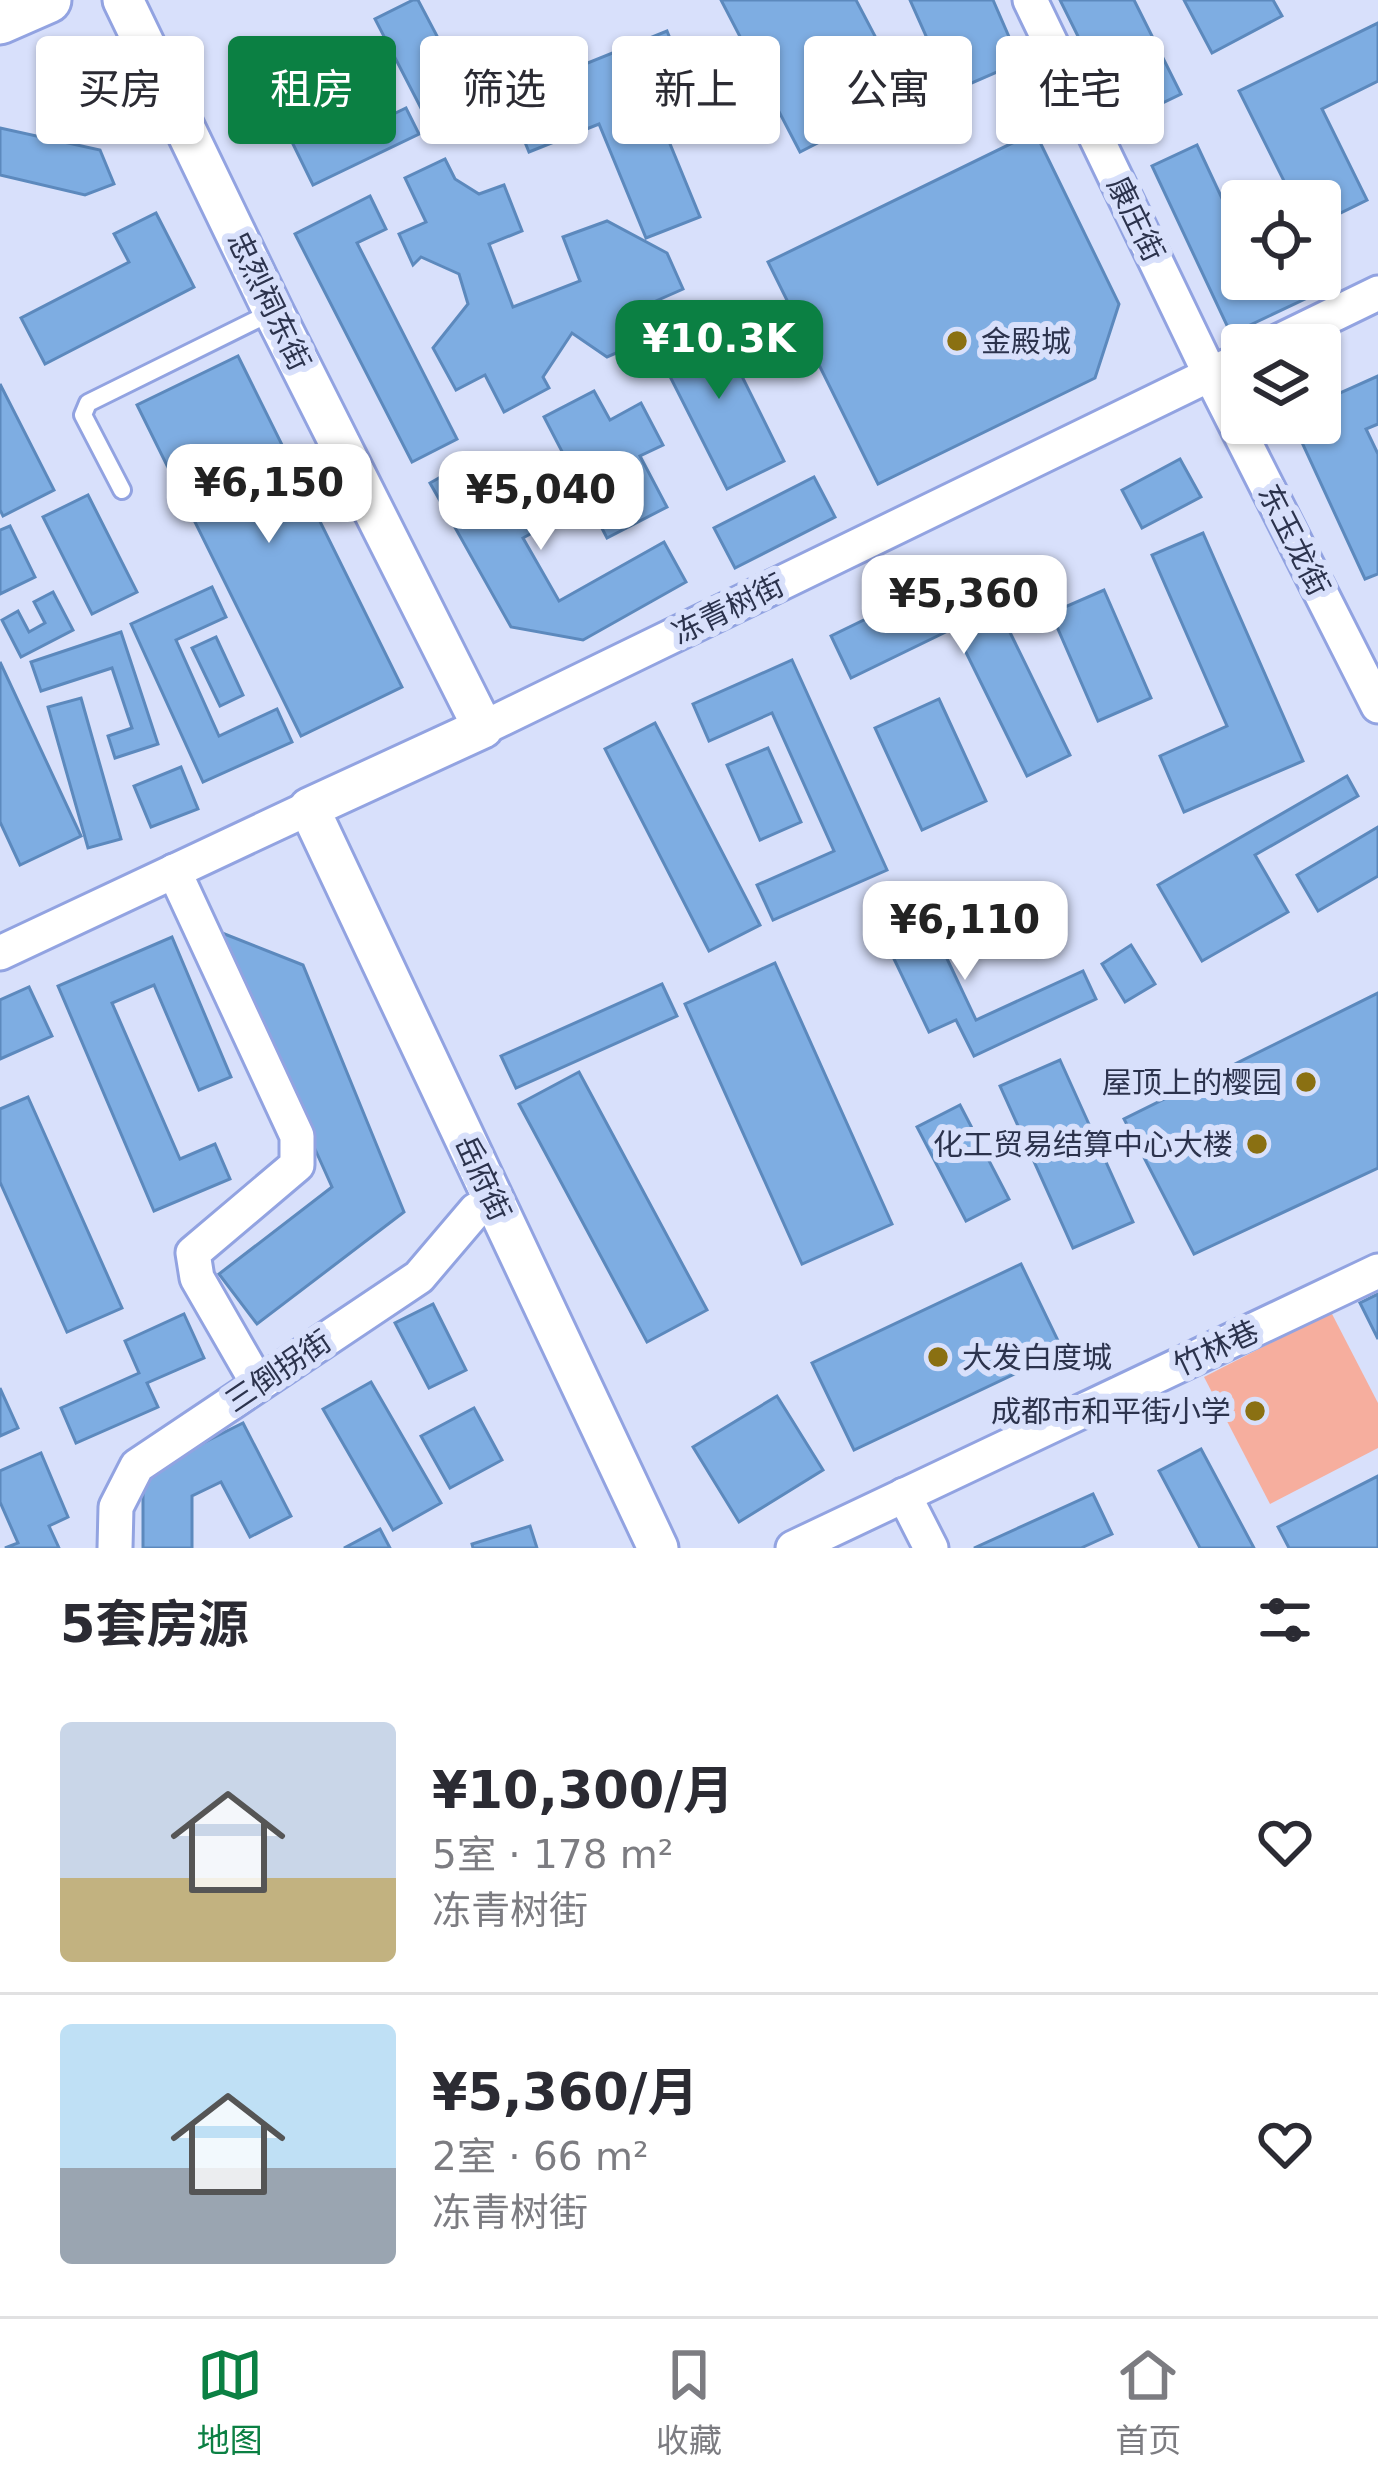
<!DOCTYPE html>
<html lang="zh">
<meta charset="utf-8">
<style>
body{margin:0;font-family:"DejaVu Sans","Noto Sans SC",sans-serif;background:#f7f7f7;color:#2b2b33;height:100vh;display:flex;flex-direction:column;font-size:45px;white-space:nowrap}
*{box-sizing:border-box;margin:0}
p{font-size:39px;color:#7c7c81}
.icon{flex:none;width:66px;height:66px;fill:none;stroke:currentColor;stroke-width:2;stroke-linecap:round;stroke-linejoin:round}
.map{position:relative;height:1548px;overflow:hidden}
.panel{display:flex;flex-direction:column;background:#fff;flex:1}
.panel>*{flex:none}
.guide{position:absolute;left:36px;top:36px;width:1308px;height:108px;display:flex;gap:24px}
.fabs{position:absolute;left:1221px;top:180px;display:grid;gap:24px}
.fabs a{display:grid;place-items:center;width:120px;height:120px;border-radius:12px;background:#fff;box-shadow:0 3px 9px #0004;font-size:60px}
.price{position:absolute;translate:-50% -102px;padding:0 27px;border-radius:24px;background:#fff;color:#222;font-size:39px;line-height:78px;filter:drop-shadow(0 3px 6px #0008)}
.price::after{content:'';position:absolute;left:50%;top:72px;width:36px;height:27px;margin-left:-18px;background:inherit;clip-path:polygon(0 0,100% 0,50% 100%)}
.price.active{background:#0b8043;color:#fff}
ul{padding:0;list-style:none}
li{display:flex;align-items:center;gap:36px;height:300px;padding:0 60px}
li+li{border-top:3px solid #e1e1e2}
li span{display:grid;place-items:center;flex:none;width:336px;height:240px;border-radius:12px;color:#555}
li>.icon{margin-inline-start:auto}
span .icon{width:144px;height:144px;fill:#fffc;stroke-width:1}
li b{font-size:51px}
h2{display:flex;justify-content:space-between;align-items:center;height:144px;padding:0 60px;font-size:51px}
.tag{padding:0 42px;border-radius:12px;background:#fff;box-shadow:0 3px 9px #0004;font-size:42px;line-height:108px}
.tag.active{background:#0b8043;color:#fff}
.tab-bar{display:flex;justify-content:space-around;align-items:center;height:168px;border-top:3px solid #e1e1e2;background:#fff;font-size:33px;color:#7c7c81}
.tab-bar a{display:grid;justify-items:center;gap:6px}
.tab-bar .active{color:#0b8043}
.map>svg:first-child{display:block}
</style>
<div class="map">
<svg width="1378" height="1548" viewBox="0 0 1378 1548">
<rect width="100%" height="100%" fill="#d8e0fb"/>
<path fill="#f6ae9e" d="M1331,1312L1378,1403V1448L1270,1504L1204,1377Z"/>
<g fill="#7eade2" stroke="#5c89bd" stroke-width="3">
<path d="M413,0H418L467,93L424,114L375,19Z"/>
<path d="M721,0H856L907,97L800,152Z"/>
<path d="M910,0H993L1020,62L951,92Z"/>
<path d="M1060,0H1134L1181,94L1121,123Z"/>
<path d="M1184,0H1273L1282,16L1212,53Z"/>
<path d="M1378,23V81L1322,109L1367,200L1320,223V201H1294L1239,91Z"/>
<path d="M667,31L689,85L652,100L700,217L646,238L599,124L529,152L506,96Z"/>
<path d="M311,70L344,138L406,108L419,134L313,185L267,91Z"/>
<path d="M0,128L100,150L114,184L85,195L0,175Z"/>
<path d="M1035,132L1119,304L1095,378L878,484L768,262Z"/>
<path d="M1197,145L1242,241V279H1298L1307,298L1231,334L1152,166Z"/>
<path d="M445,159L455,179L479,194L504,185L522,231L489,244L513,307L580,281L563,237L607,221L667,253L683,289L647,305L660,334L607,357L572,333L543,377L549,388L504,412L485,375L456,390L433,348L468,304L459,274L421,257L413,265L399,234L426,222L405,178Z"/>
<path d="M370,196L386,229L357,243L457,439L412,462L295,234Z"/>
<path d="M156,213L194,287L45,364L21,318L129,262L114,234Z"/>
<path d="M712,316L784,461L727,489L654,345Z"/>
<path d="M238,356L402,687L301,736L137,405Z"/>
<path d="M1378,376V424L1366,429L1378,454V574L1365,579L1293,423H1320V402Z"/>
<path d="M0,384L54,490L3,516L0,510Z"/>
<path d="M594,391L610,420L641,403L663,445L640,456L667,507L607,538L544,417Z"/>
<path d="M481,454L496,480L537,458L568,513L523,538L559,601L664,542L686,582L583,640L511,627L430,483Z"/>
<path d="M1180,459L1201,497L1142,528L1122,490Z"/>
<path d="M814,477L835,517L735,568L714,528Z"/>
<path d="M88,495L137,592L92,614L43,517Z"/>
<path d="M10,526L35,577L0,594V530Z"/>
<path d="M1203,533L1303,761L1184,812L1160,756L1227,726L1152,555Z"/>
<path d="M977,565L1070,755L1027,776L954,628L851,678L831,636Z"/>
<path d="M212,587L226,617L176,640L219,736L277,709L292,742L203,782L131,624Z"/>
<path d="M1104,590L1151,698L1098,721L1051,613Z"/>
<path d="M53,592L73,630L21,657L2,620L18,611L29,632L45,623L34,602Z"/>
<path d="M121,632L158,744L115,758L108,736L132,728L112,668L41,691L31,662Z"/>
<path d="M216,637L243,695L220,706L192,648Z"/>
<path d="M792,660L887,870L773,920L757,885L834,851L772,713L709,741L693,704Z"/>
<path d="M0,662L81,836L20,865L0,822Z"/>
<path d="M81,698L121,839L88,848L48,707Z"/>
<path d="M939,699L986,801L922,830L875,728Z"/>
<path d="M655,723L760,925L709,951L605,749Z"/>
<path d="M768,748L801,822L760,840L727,765Z"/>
<path d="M181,767L198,809L151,827L134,786Z"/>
<path d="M1347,776L1358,796L1255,855L1288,912L1202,961L1158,885Z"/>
<path d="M1378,827V876L1318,911L1297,875Z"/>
<path d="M916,893L976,1020L1083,971L1096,999L974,1056L956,1020L929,1032L872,913Z"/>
<path d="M217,931L303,965L404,1212L257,1324L219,1274L332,1187Z"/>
<path d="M172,937L231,1077L199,1090L154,985L112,1003L180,1159L215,1144L230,1179L154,1211L58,986Z"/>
<path d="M1131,945L1155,984L1125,1002L1102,964Z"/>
<path d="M775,963L892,1224L802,1264L685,1004Z"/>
<path d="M662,984L677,1016L516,1088L501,1056Z"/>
<path d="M29,987L52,1036L0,1059V1000Z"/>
<path d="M1378,993V1168L1194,1254L1124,1119Z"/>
<path d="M1060,1060L1133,1222L1073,1248L1000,1086Z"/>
<path d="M579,1072L707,1310L647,1342L519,1104Z"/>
<path d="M28,1097L122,1308L67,1332L0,1182V1109Z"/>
<path d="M960,1105L1009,1199L966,1221L917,1127Z"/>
<path d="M1021,1264L1063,1351L854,1450L812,1363Z"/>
<path d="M1378,1294V1339L1360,1303Z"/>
<path d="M433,1304L466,1370L429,1388L395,1323Z"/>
<path d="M184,1314L204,1358L147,1383L158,1407L76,1443L61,1408L139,1373L125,1341Z"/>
<path d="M371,1382L441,1503L393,1530L323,1409Z"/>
<path d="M0,1388L18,1428L0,1436Z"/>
<path d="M777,1396L823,1470L739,1522L693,1447Z"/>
<path d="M474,1408L502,1460L450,1488L421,1436Z"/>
<path d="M243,1423L291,1516L250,1537L221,1482L192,1496V1548H143V1473Z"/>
<path d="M1201,1449L1254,1548H1200L1159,1471Z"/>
<path d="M41,1453L68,1517L49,1526L59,1548H5L18,1543L0,1502V1471Z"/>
<path d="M1378,1476V1548H1289L1278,1527Z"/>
<path d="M1093,1494L1112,1534L1081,1548H974Z"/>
<path d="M530,1526L537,1548H473L472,1544Z"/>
<path d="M380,1529L390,1548H344Z"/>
</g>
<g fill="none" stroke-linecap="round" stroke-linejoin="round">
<defs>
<path id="service" d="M122,490L83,415L88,403L272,312"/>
<g id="minor">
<path d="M1030,0L1210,374L1378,706"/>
<path d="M1271,345L1378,293"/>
<path d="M483,728L1242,359"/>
<path d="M174,871L297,1136V1165L193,1253L197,1278L258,1384"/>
<path d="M0,953L309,808"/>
<path d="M904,1495L931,1548"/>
<path d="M115,1548L116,1507L137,1466L419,1277L476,1210"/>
<path d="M793,1548L1378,1271"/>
</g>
<path id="tertiary" d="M123,0L273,311L483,728L309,808L658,1548"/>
<path id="secondary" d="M0,21L48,0"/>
</defs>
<use href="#service" stroke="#92a3e1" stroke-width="22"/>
<use href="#minor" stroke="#92a3e1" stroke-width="39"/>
<use href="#tertiary" stroke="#92a3e1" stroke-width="45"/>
<use href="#secondary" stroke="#92a3e1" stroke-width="51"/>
<use href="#service" stroke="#fff" stroke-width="16"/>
<use href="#minor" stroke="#fff" stroke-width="33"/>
<use href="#tertiary" stroke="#fff" stroke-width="39"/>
<use href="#secondary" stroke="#fff" stroke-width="45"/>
</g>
<g fill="#8a7012" stroke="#d8e0fb" stroke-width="4.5">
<circle cx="957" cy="341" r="12"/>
<circle cx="1306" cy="1082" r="12"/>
<circle cx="1257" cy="1144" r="12"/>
<circle cx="938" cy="1357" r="12"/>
<circle cx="1255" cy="1411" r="12"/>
</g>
<g text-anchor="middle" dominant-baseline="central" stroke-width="12" stroke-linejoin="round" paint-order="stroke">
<g font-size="30" fill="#2c334d" stroke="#d8e0fb">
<text transform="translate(1136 219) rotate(64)">康庄街</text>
<text transform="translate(269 301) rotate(64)">忠烈祠东街</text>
<text transform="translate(1294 540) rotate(63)">东玉龙街</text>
<text transform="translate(728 609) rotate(-26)">冻青树街</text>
<text transform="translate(483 1178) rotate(65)">岳府街</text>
<text transform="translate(1216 1348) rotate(-25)">竹林巷</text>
<text transform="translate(278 1371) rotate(-34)">三倒拐街</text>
</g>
<g font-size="30" fill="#2c334d" stroke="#d8e0fb" text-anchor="end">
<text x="981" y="341" text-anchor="start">金殿城</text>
<text x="1282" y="1082">屋顶上的樱园</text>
<text x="1233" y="1144">化工贸易结算中心大楼</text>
<text x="962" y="1357" text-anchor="start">大发白度城</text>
<text x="1231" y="1411">成都市和平街小学</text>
</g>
</g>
</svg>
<div class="fabs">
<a><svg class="icon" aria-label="locate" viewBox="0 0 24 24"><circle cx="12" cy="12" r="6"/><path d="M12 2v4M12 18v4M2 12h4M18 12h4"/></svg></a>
<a><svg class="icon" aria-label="layers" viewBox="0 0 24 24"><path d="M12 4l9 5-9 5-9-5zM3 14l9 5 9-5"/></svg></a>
</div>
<b class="price active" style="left:719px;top:402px">¥10.3K</b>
<b class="price" style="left:269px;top:546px">¥6,150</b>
<b class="price" style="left:541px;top:553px">¥5,040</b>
<b class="price" style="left:964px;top:657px">¥5,360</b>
<b class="price" style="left:965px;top:983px">¥6,110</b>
<div class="guide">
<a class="tag">买房</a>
<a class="tag active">租房</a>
<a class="tag">筛选</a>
<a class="tag">新上</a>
<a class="tag">公寓</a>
<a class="tag">住宅</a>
</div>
</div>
<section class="panel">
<h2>5套房源<svg class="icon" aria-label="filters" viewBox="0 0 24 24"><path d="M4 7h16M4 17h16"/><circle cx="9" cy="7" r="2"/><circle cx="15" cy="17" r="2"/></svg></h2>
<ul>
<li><span style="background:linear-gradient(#c9d6e8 65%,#c2b280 0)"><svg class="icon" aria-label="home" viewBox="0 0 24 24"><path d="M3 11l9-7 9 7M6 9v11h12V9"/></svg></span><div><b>¥10,300/月</b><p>5室 · 178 m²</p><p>冻青树街</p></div><svg class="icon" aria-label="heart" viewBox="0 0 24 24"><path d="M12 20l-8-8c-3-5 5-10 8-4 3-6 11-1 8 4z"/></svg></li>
<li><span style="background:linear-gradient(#bfe0f5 60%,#9aa5b1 0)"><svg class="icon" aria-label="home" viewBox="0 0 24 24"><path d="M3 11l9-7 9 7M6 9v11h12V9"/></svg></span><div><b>¥5,360/月</b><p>2室 · 66 m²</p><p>冻青树街</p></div><svg class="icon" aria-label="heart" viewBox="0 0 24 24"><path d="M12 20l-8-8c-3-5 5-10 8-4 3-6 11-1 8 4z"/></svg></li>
</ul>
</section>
<nav class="tab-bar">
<a class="active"><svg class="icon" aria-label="map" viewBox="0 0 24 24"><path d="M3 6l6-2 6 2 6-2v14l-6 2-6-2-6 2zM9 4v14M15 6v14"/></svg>地图</a>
<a><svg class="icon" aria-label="saved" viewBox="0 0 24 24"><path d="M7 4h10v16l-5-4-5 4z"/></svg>收藏</a>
<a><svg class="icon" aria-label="home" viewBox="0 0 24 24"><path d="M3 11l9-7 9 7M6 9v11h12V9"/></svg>首页</a>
</nav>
